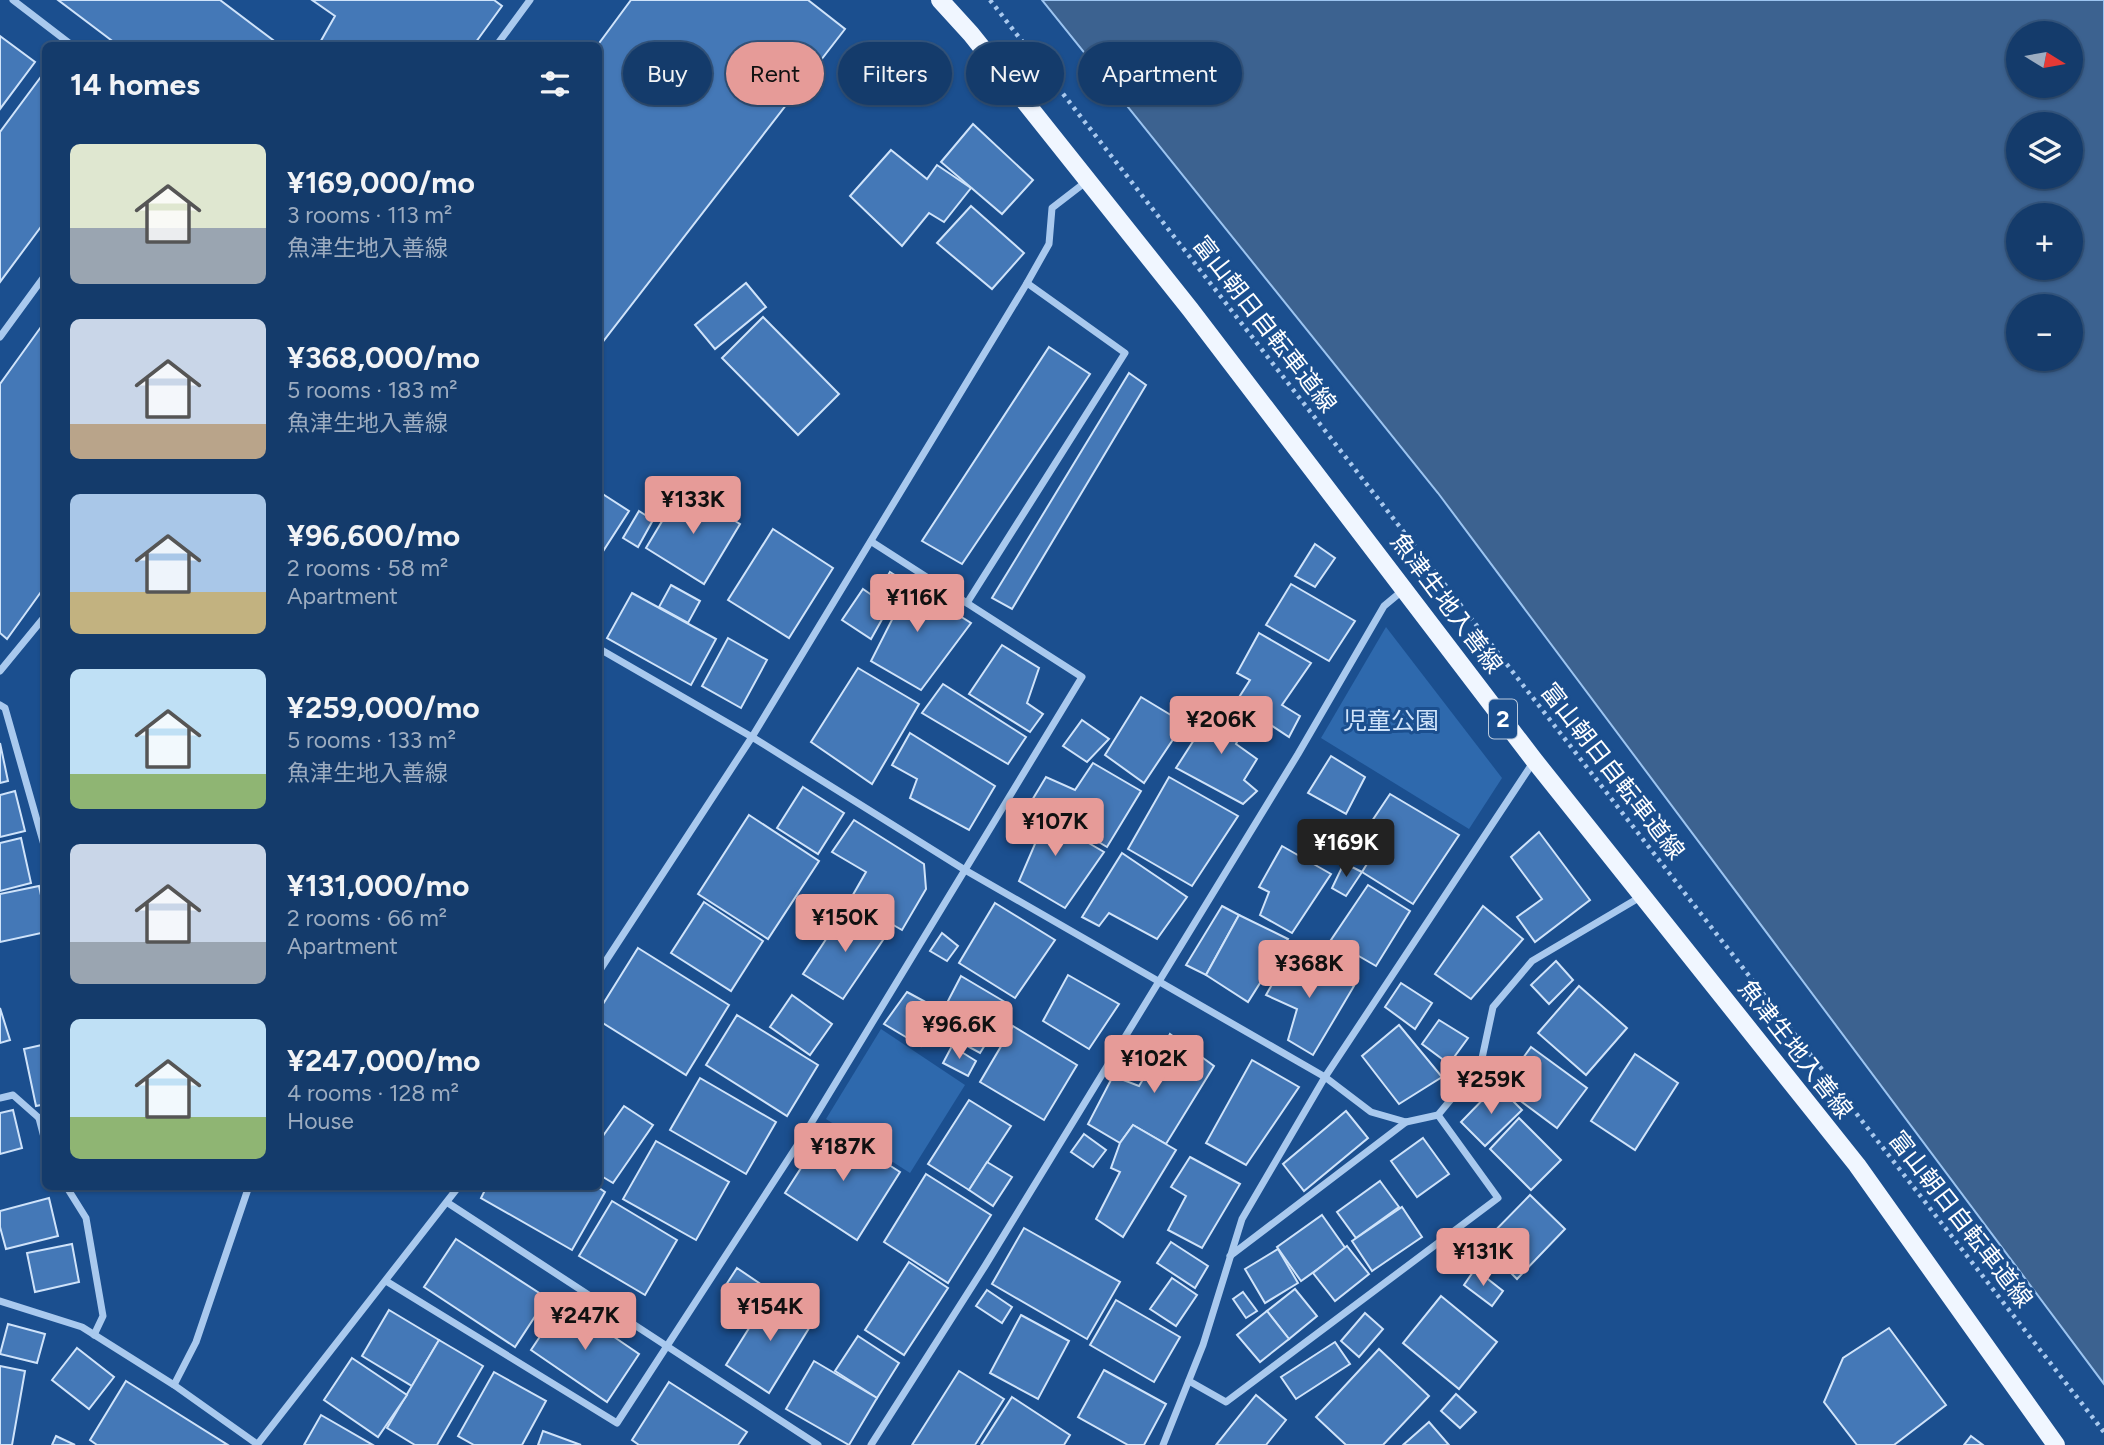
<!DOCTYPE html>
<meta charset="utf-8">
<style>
body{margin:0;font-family:Figtree,"Noto Sans JP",sans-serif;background:#1d4271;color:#f1f3f6;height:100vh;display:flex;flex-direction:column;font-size:26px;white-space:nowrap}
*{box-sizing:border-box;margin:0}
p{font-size:23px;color:#9dadc1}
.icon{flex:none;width:38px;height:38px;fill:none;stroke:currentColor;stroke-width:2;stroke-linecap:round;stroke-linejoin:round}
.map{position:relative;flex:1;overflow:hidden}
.drawer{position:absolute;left:42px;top:42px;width:560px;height:1148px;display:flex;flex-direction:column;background:#143b6b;border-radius:10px;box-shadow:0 2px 5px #0004,0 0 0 2px #33557e}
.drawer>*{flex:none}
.hud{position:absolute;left:623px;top:42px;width:665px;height:63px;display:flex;gap:14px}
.needle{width:46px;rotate:101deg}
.tools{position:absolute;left:2006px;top:21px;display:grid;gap:14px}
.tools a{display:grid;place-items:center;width:77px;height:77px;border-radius:50%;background:#143b6b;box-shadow:0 2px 5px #0004,0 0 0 2px #33557e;font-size:35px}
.price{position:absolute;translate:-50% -60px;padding:0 16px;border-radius:7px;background:#e69b98;color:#111;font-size:23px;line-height:46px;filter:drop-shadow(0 2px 4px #0008)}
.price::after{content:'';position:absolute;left:50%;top:42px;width:21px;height:16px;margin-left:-10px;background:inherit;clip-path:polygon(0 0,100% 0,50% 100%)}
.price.active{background:#222;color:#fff}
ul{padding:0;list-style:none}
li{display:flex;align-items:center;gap:21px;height:175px;padding:0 28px}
li span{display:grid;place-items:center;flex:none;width:196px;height:140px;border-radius:10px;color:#555}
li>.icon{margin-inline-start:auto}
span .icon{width:84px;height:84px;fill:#fffc;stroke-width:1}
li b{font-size:30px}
h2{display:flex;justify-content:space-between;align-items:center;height:84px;padding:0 28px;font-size:30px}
.chip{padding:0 24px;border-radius:32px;background:#143b6b;box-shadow:0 2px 5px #0004,0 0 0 2px #33557e;font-size:24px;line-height:63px}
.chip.active{background:#e69b98;color:#111}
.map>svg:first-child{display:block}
</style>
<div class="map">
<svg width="2104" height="1445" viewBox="0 0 2104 1445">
<rect width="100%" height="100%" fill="#1b4f8f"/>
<g fill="#2e69ad">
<path d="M1386,627L1502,778L1469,829L1321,738Z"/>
<path d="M881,1029L965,1085L910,1173L826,1119Z"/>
</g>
<path fill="#3c6290" stroke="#9cc4f0" stroke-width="2" fill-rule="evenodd" d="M1042,0H2104V1384L1438,493ZM2018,33H2070V86H2018ZM2018,124H2070V177H2018ZM2018,215H2070V268H2018ZM2018,306H2070V359H2018Z"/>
<g fill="#4478b7" stroke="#cfe3fa" stroke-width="2">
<path d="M58,0H220L281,46H119Z"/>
<path d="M312,0H494L502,6L473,46H318L335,16Z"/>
<path d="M631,0H808L845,29L598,348L597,46Z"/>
<path d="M0,36L35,62L0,109Z"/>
<path d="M46,70V220L0,282V132Z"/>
<path d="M973,124L1033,180L1002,214L941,162Z"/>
<path d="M891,150L927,179L937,165L971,188L944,222L929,213L902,246L850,196Z"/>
<path d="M971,206L1024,253L992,289L937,243Z"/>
<path d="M746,283L766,307L715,349L695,325Z"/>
<path d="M763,317L839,394L798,435L722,358Z"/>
<path d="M46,320V585L7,639L0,633V384Z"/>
<path d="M1049,347L1090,374L962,564L922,541Z"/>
<path d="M1129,373L1146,385L1012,609L992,598Z"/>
<path d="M682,488L740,524L704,584L646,548Z"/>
<path d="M598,491L629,511L598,559Z"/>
<path d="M639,511L653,520L638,547L623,538Z"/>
<path d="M773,529L833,568L789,638L728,600Z"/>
<path d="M1315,544L1335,558L1315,587L1295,576Z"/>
<path d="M890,572L971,623L921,690L871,661L900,604L880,589Z"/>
<path d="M1291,584L1355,621L1329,661L1266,625Z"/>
<path d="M671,585L700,601L688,623L659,607Z"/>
<path d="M863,589L889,607L871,639L842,620Z"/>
<path d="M632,593L716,639L691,685L607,638Z"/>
<path d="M1259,633L1311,663L1282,705L1300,716L1289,737L1236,702L1250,680L1237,673Z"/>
<path d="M728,638L767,660L741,708L702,686Z"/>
<path d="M1002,645L1039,668L1027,703L1043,714L1030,732L969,694Z"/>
<path d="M858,668L919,704L872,784L811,742Z"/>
<path d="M943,684L1026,737L1008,764L922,713Z"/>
<path d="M1141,697L1184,723L1144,783L1105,755Z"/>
<path d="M1217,704L1247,721L1236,744L1257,759L1244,780L1257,791L1243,804L1176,768Z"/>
<path d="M1082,720L1109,739L1087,762L1063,746Z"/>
<path d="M910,733L995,786L969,830L910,798L917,779L892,765Z"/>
<path d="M0,743L8,781L0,783Z"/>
<path d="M1331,756L1365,777L1346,814L1308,793Z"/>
<path d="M1093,763L1141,791L1107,847L1031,802L1046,777L1075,790Z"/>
<path d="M1169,777L1238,816L1192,886L1128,849Z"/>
<path d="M803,787L844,813L818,854L777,828Z"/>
<path d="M15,791L25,831L0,837V795Z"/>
<path d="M1390,794L1459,835L1413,904L1362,872L1375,851L1358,842Z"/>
<path d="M1027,807L1104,852L1065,908L1019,881L1035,844L1011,830Z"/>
<path d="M749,815L819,861L768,939L698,894Z"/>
<path d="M854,820L924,864L926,889L902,930L850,900L866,872L832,852Z"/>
<path d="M1539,832L1590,900L1535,942L1517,917L1542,899L1511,857Z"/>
<path d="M21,838L31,883L0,891V843Z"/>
<path d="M1282,846L1331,874L1292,933L1260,915L1269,892L1259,887Z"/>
<path d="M1122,853L1187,897L1157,939L1109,913L1099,926L1082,917Z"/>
<path d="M1344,863L1362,872L1346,896L1332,888Z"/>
<path d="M1368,885L1410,911L1376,966L1331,940Z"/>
<path d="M39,886L46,919V932L0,942V894Z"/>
<path d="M704,902L763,941L731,991L671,953Z"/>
<path d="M995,903L1055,940L1015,998L959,963Z"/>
<path d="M1222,906L1239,915L1206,975L1186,965Z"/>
<path d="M1483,906L1523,939L1471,999L1435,974Z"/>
<path d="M846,909L887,934L843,999L803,974Z"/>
<path d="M1239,915L1288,939L1248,1002L1206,975Z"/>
<path d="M942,933L958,946L947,961L930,951Z"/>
<path d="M638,948L729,1005L686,1075L598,1020V1012Z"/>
<path d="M1290,953L1354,986L1313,1055L1288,1040L1297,1009L1266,995Z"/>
<path d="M1556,961L1573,980L1549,1004L1531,985Z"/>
<path d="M1068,975L1119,1004L1089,1049L1043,1021Z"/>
<path d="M961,976L1010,1005L980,1053L934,1028Z"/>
<path d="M1401,983L1432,1003L1415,1029L1385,1007Z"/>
<path d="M1579,986L1627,1028L1586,1075L1538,1033Z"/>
<path d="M907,992L942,1011L921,1046L884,1024Z"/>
<path d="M792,995L832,1024L810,1055L770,1027Z"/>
<path d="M0,1008L10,1040L0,1043Z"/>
<path d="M737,1015L818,1065L787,1116L706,1065Z"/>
<path d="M1439,1020L1468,1038L1449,1064L1422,1044Z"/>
<path d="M1399,1025L1442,1077L1399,1104L1362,1056Z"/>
<path d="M1013,1026L1077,1065L1044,1120L980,1082Z"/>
<path d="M1170,1034L1214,1066L1166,1144L1133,1125L1120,1143L1088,1124L1113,1076L1139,1086Z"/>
<path d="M46,1044V1104L36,1106L24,1049Z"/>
<path d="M952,1046L976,1061L968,1076L943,1063Z"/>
<path d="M1531,1047L1587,1088L1557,1128L1502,1087Z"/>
<path d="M1635,1054L1678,1083L1635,1150L1591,1121Z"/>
<path d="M1252,1060L1299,1087L1246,1165L1206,1143Z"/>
<path d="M700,1078L776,1122L746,1174L670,1130Z"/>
<path d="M1497,1085L1522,1110L1485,1146L1461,1122Z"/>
<path d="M969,1100L1011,1126L969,1190L928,1164Z"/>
<path d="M624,1106L653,1125L613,1183L598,1174V1143Z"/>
<path d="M13,1110L22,1148L0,1154V1113Z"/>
<path d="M1346,1111L1368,1138L1304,1191L1283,1164Z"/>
<path d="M1519,1118L1561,1160L1531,1190L1490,1149Z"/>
<path d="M1133,1125L1176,1150L1123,1237L1096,1219L1120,1172L1111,1168L1120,1143Z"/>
<path d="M828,1126L900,1172L857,1240L785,1193Z"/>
<path d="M1084,1134L1106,1150L1093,1167L1071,1152Z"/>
<path d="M1423,1138L1449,1174L1417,1197L1391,1161Z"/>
<path d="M656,1141L729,1182L696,1240L623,1199Z"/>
<path d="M1190,1157L1240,1184L1202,1248L1168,1230L1186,1196L1171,1187Z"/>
<path d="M987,1162L1012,1177L993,1206L969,1190Z"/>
<path d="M926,1174L991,1215L948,1283L884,1242Z"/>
<path d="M1380,1181L1399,1207L1356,1238L1337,1212Z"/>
<path d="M487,1186H596L605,1192L572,1250L481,1198Z"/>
<path d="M1530,1195L1565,1229L1517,1279L1482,1244Z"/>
<path d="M49,1198L58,1236L6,1249L0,1227V1211Z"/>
<path d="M612,1201L677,1240L645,1295L579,1256Z"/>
<path d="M1402,1207L1422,1237L1372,1271L1352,1241Z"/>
<path d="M1322,1215L1346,1249L1301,1281L1277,1247Z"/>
<path d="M1024,1228L1120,1282L1087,1339L992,1284Z"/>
<path d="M456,1239L547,1298L515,1347L424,1287Z"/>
<path d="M1171,1242L1208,1266L1195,1288L1157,1263Z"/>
<path d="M72,1244L79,1282L35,1292L27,1253Z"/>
<path d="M1347,1246L1369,1274L1335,1301L1313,1273Z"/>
<path d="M1278,1249L1298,1283L1265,1303L1245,1269Z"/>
<path d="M909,1262L948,1288L904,1355L865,1330Z"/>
<path d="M737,1268L762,1285L748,1306L724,1288Z"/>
<path d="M1475,1269L1503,1291L1492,1306L1464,1285Z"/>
<path d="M1172,1278L1197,1295L1176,1326L1150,1309Z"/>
<path d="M1295,1289L1317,1316L1289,1339L1267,1311Z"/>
<path d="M987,1290L1012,1307L1002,1323L976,1306Z"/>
<path d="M1243,1292L1257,1311L1246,1318L1233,1299Z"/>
<path d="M771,1293L814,1320L769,1393L726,1365Z"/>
<path d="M1441,1296L1497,1342L1459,1389L1403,1343Z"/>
<path d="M1116,1300L1180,1337L1154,1382L1090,1345Z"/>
<path d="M563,1302L639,1354L607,1402L531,1350Z"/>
<path d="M389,1310L439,1340L412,1386L362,1356Z"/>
<path d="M1267,1311L1289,1339L1260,1362L1237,1335Z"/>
<path d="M1365,1313L1383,1329L1359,1357L1341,1341Z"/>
<path d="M1021,1315L1069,1341L1038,1399L990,1373Z"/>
<path d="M8,1324L45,1334L37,1363L0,1354Z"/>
<path d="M1889,1328L1946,1405L1894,1445H1857L1824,1402L1843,1358Z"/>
<path d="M858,1336L899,1363L877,1398L835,1371Z"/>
<path d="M439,1340L483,1366L437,1445H415L387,1428Z"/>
<path d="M1335,1342L1350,1364L1296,1399L1281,1377Z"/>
<path d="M77,1348L114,1377L89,1409L52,1380Z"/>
<path d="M1379,1349L1429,1396L1383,1445H1346L1316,1417Z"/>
<path d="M352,1358L407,1395L378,1437L324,1400Z"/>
<path d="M814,1361L877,1398L849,1445L786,1409Z"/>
<path d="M0,1366L25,1371L12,1445H0Z"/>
<path d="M1104,1370L1166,1404L1144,1445H1128L1078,1417Z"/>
<path d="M959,1371L1004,1399L975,1445H912Z"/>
<path d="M494,1372L546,1401L522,1445H474L458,1436Z"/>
<path d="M126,1381L228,1445H97L90,1440Z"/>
<path d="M669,1382L747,1432L738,1445H639L632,1440Z"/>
<path d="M1456,1394L1476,1412L1460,1428L1441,1411Z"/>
<path d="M1256,1395L1286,1420L1266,1445H1216Z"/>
<path d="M1012,1397L1070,1435L1064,1445H981Z"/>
<path d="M321,1415L373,1445H304Z"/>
<path d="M1429,1422L1449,1445H1403Z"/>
<path d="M543,1431L581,1445H538Z"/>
<path d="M56,1436L75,1445H52Z"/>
<path d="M1971,1436L1983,1445H1964Z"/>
</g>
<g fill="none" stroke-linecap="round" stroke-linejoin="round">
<path stroke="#a9c9ee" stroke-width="4.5" stroke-dasharray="3.5 5" stroke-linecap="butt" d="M990,0L2104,1432"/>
<g stroke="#a9c9ee" stroke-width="7">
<path d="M13,0L73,46"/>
<path d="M496,46L530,0"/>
<path d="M0,337L46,274"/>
<path d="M967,603L1125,353L1027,283"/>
<path d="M598,648L752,737L965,870L1325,1077L1371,1112L1406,1122L1438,1115L1481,1063L1493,1007L1532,961L1642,896"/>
<path d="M0,671L46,615"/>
<path d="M0,705L5,708L46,852"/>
<path d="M598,973L752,737L1027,283L1049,244L1052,208L1087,181"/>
<path d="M0,1098L13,1095L39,1118L46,1117"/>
<path d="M39,1118L46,1145"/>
<path d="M66,1186L86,1218L103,1316L94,1335"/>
<path d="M448,1203L818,1445"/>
<path d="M1230,1256L1406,1122"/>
<path d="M386,1281L617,1423L804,1135L1082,677L872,542"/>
<path d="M0,1301L82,1327L174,1385L257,1444"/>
<path d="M1189,1381L1226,1402L1498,1198L1438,1115"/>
<path d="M174,1385L196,1342L249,1186"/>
<path d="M257,1445L459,1186"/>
<path d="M871,1445L985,1266L1298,754L1384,606L1402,591"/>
<path d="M1163,1445L1203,1345L1242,1219L1325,1077L1534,761"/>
</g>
<path stroke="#f0f6ff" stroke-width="18" d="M940,0L971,34L1190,309L1534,760L1857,1165L2056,1445"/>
</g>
<g text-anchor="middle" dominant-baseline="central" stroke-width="6" stroke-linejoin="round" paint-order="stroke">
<rect fill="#1b4f8f" stroke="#bbcadd" stroke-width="2" x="1489" y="699.5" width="28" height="39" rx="5"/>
<g font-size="23" font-weight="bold" fill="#fff">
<text x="1503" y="719">2</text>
</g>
<g font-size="24" fill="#fff" stroke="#1b4f8f">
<text transform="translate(1265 324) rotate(52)">富山朝日自転車道線</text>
<text transform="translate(1447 603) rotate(53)">魚津生地入善線</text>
<text transform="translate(1613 771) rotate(52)">富山朝日自転車道線</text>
<text transform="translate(1796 1049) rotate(52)">魚津生地入善線</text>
<text transform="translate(1961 1219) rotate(52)">富山朝日自転車道線</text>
</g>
<g font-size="24" fill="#cfe3fa" stroke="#1b4f8f">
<text x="1391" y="720">児童公園</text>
</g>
</g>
</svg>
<div class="tools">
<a><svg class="needle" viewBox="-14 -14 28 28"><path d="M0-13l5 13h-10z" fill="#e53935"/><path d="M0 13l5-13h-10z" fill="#9dadc1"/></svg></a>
<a><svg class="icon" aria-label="layers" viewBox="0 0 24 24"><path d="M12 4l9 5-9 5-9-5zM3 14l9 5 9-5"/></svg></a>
<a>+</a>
<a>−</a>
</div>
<b class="price" style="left:693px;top:536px">¥133K</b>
<b class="price" style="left:917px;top:634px">¥116K</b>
<b class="price" style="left:1221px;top:756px">¥206K</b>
<b class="price" style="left:1055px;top:858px">¥107K</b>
<b class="price active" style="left:1346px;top:879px">¥169K</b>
<b class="price" style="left:845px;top:954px">¥150K</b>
<b class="price" style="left:1309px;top:1000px">¥368K</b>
<b class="price" style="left:959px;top:1061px">¥96.6K</b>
<b class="price" style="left:1154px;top:1095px">¥102K</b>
<b class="price" style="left:1491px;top:1116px">¥259K</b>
<b class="price" style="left:843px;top:1183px">¥187K</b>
<b class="price" style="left:1483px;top:1288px">¥131K</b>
<b class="price" style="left:770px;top:1343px">¥154K</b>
<b class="price" style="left:585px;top:1352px">¥247K</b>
<div class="hud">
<a class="chip">Buy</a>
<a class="chip active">Rent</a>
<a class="chip">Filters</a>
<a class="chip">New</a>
<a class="chip">Apartment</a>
</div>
<section class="drawer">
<h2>14 homes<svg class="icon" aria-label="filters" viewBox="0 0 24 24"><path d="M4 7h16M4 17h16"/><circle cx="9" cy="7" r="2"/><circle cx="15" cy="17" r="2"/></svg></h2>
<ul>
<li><span style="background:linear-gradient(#dfe7d0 60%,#9aa5b1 0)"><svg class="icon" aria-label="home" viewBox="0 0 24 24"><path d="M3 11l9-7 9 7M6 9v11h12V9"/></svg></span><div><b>¥169,000/mo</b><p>3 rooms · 113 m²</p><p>魚津生地入善線</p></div></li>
<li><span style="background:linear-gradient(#c9d6e8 75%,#b9a48a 0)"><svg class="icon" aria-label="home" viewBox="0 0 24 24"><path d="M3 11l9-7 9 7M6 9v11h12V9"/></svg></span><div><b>¥368,000/mo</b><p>5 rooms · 183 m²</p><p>魚津生地入善線</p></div></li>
<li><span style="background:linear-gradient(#a9c7e8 70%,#c2b280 0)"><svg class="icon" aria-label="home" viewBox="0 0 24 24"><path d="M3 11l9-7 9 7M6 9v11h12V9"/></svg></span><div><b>¥96,600/mo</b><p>2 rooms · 58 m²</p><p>Apartment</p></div></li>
<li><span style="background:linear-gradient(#bfe0f5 75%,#8fb573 0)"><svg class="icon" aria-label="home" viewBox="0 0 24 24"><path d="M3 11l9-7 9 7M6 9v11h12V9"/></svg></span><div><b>¥259,000/mo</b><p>5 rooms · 133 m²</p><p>魚津生地入善線</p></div></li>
<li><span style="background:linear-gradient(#c9d6e8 70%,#9aa5b1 0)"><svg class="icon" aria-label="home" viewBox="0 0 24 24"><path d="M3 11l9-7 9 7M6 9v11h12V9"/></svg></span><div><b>¥131,000/mo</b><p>2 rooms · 66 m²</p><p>Apartment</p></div></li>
<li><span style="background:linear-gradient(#bfe0f5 70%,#8fb573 0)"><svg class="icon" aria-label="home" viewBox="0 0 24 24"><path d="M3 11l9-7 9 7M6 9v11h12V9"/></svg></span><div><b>¥247,000/mo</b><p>4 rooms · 128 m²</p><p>House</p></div></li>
</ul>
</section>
</div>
